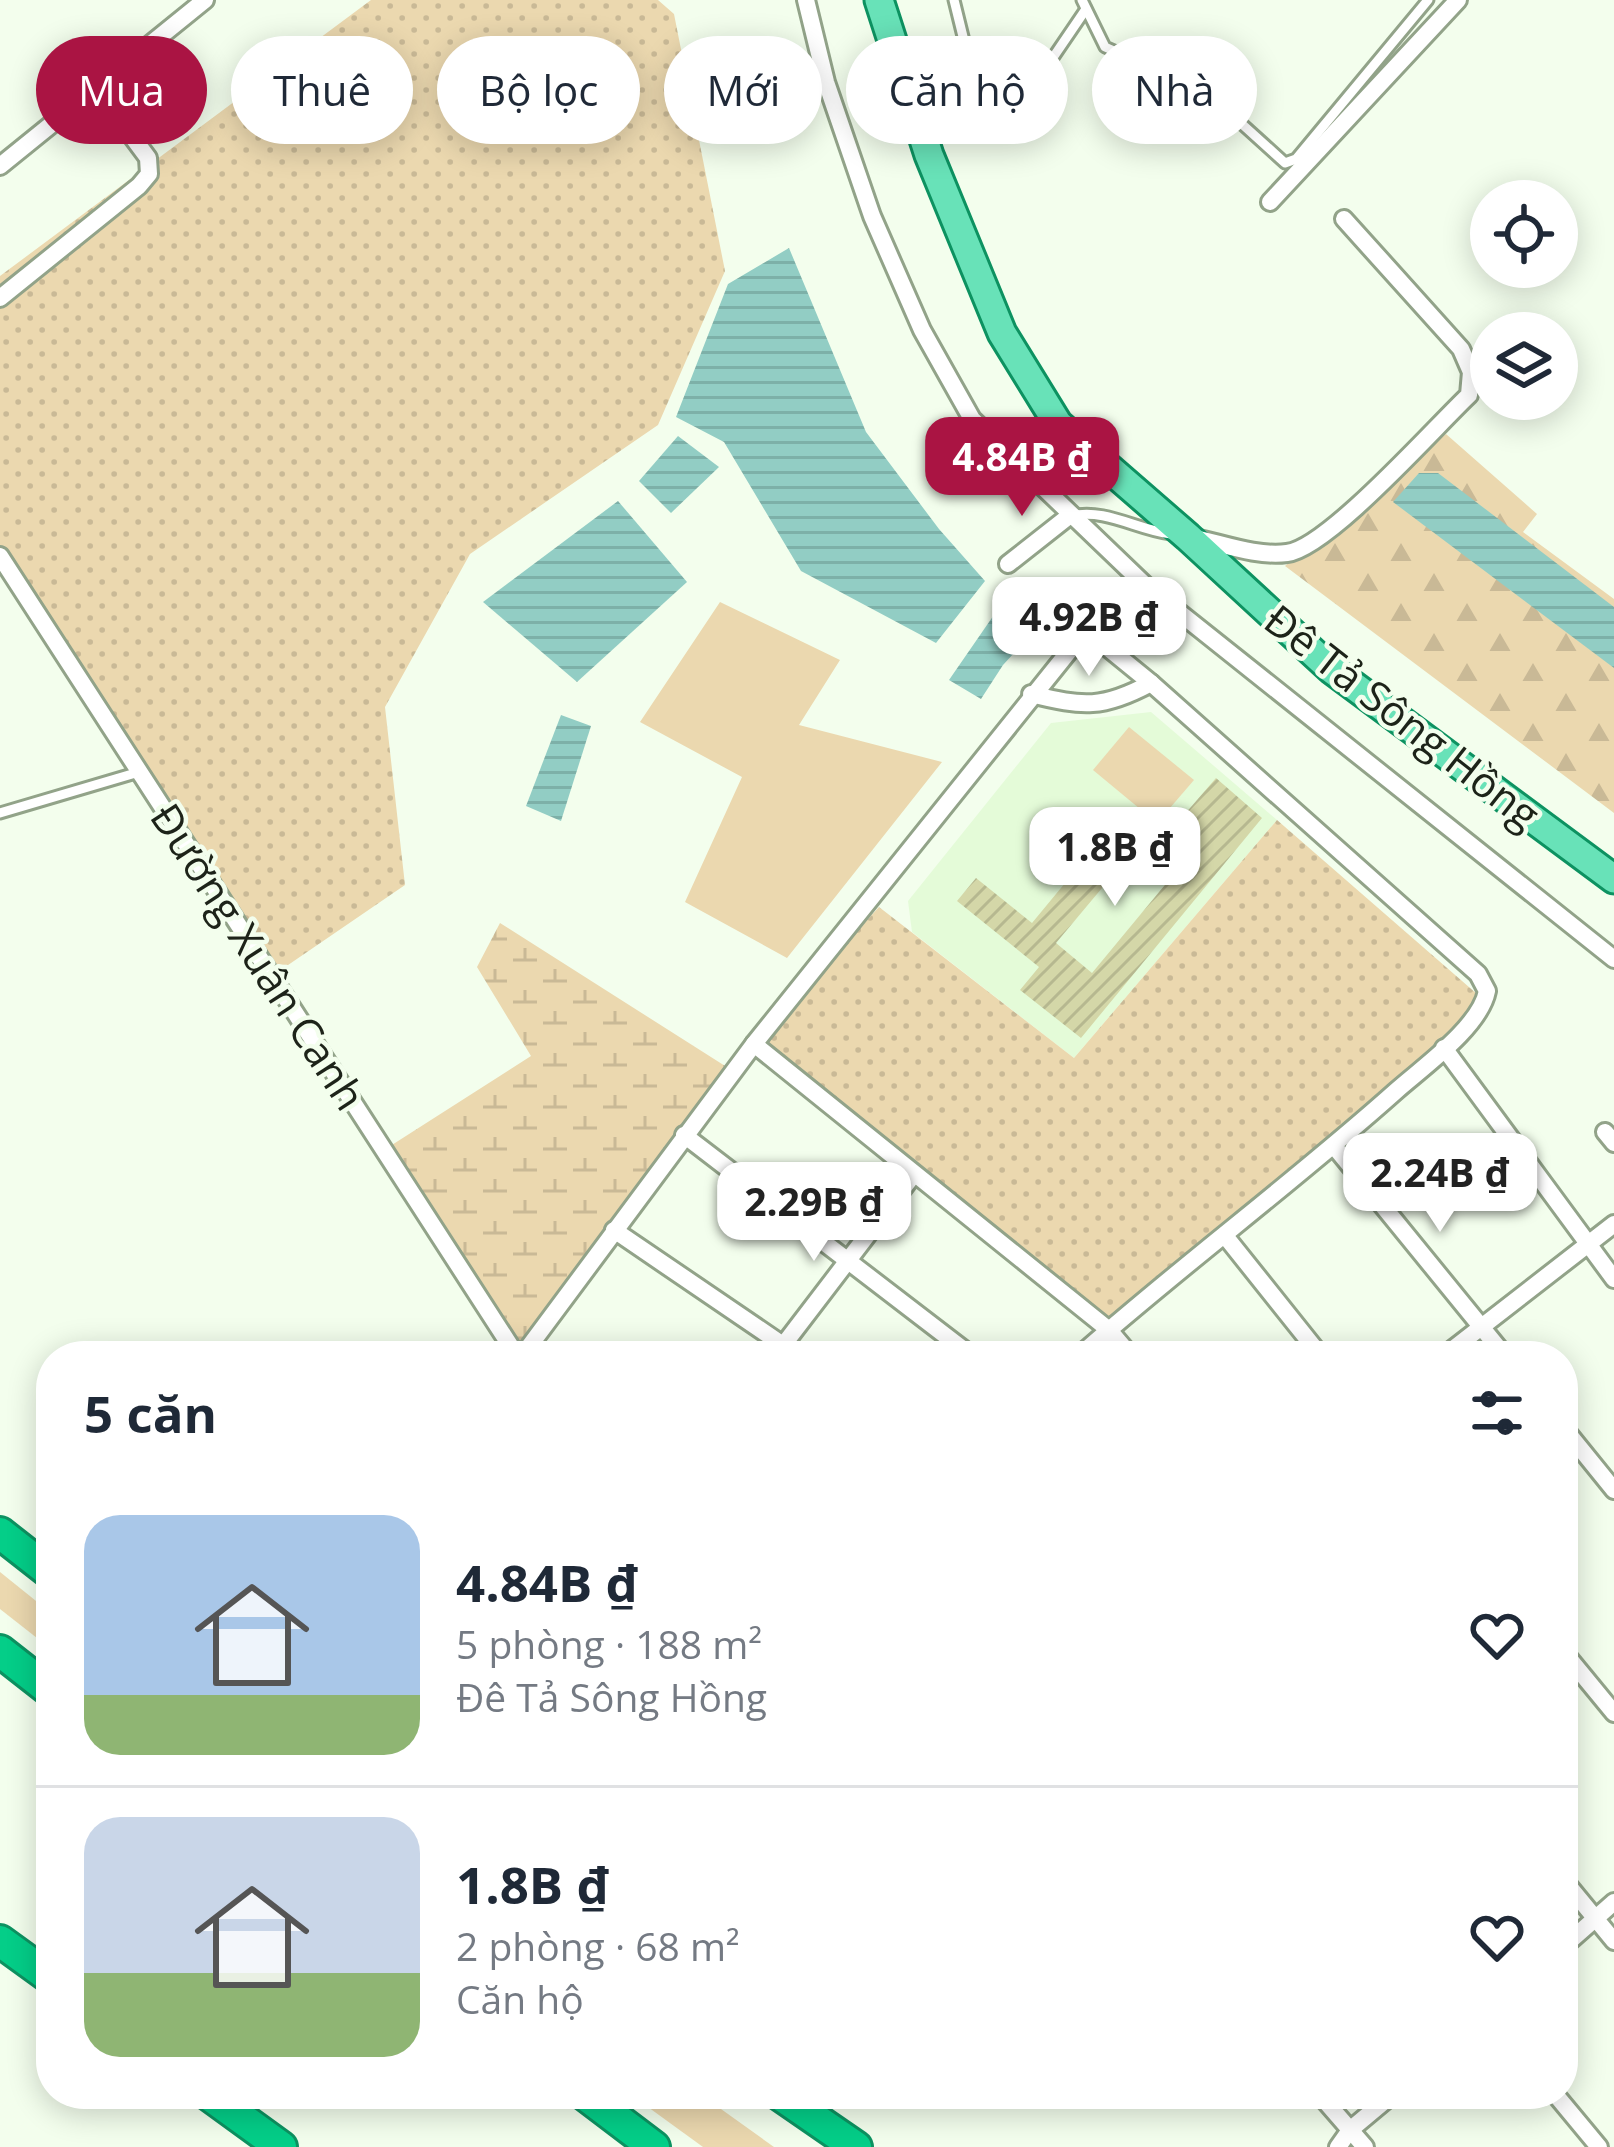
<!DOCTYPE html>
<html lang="vi">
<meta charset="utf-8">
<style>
body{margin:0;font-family:"Open Sans",sans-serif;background:#f6f6f7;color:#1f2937;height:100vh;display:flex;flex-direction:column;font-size:45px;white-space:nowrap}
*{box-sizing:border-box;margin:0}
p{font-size:39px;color:#747a83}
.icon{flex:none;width:66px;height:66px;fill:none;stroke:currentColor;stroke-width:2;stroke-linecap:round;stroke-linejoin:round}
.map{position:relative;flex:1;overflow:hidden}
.sheet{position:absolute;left:36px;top:1341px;width:1542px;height:768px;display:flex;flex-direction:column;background:#fff;border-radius:48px;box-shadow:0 6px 30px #0003}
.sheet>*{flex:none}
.top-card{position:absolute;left:36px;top:36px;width:1542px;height:108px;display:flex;gap:24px}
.buttons{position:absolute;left:1470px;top:180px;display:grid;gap:24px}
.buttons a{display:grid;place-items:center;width:108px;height:108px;border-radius:50%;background:#fff;box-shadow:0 6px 30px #0003;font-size:60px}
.price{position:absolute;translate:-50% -102px;padding:0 27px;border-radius:24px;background:#fff;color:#222;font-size:39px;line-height:78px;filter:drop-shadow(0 3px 6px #0008)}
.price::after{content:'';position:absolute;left:50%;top:72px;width:36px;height:27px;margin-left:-18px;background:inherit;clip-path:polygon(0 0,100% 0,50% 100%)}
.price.current{background:#aa1443;color:#fff}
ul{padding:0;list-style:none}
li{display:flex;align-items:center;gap:36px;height:300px;padding:0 48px}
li+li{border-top:3px solid #e0e1e3}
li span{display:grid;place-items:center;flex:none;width:336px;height:240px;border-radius:36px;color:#555}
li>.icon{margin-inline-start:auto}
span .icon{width:144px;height:144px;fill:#fffc;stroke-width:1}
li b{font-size:51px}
h2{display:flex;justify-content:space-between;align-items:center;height:144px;padding:0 48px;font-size:51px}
.tag{padding:0 42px;border-radius:54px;background:#fff;box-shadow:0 6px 30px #0003;font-size:42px;line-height:108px}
.tag.current{background:#aa1443;color:#fff}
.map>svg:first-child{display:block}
</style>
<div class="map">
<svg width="1614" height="2147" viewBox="0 0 1614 2147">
<defs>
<pattern id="forest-firs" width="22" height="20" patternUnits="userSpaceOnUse" patternTransform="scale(3)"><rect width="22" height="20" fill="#ebd8af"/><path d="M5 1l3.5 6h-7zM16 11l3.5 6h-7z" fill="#c9b996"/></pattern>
<pattern id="wetland-marsh" width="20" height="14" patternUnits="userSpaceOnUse" patternTransform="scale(3)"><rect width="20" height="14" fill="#ebd8af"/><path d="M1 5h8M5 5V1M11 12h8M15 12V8" fill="none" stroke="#c9b996"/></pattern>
<pattern id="park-dots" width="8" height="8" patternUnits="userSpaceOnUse" patternTransform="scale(3)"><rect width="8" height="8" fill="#ebd8af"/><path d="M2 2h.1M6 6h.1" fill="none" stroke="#c9b996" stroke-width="1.8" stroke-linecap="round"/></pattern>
<pattern id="water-rules" width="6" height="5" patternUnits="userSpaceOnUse" patternTransform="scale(3)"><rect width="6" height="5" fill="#92cdc4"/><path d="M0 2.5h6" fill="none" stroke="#7db0a8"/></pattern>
<pattern id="building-hatch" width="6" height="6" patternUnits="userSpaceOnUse" patternTransform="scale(3)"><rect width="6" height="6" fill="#d4d7a8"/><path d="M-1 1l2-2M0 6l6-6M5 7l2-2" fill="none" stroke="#b6b890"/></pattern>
</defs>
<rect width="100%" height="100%" fill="#f3feed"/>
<path fill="#e4fbd8" d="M1151,712L1277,820L1074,1058L912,932L908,901L1051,723Z"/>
<g fill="#ebd8af">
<path d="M720,602L840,660L799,725L942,762L787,958L685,902L742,777L640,722Z"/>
<path d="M1129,727L1194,780L1157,823L1093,770Z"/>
<path d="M0,1572L51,1613V1649L0,1609Z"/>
<path d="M630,2094H700L774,2147H703Z"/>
</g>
<path fill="url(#forest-firs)" d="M1446,434L1537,514L1523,532L1614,599V813L1285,566Z"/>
<path fill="url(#wetland-marsh)" d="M500,923L733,1071L522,1356L384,1150L531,1056L477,967Z"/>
<g fill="url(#park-dots)">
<path d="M371,0H658L674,14L725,271L658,425L470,554L385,707L405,885L272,976L0,556V276Z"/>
<path d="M1277,820L1485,1001L1109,1330L754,1044L879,907L1074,1058Z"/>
</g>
<g fill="url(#water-rules)">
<path d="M789,248L866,432L939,529L985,581L936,643L801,571L724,442L676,417L728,284Z"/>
<path d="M678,436L719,467L671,513L639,481Z"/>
<path d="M1419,473H1438L1614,607V668L1393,502Z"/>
<path d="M618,501L687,582L577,682L483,602Z"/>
<path d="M1007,596L1039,626L1003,665L981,699L949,680Z"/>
<path d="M561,715L591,726L561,821L526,806Z"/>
</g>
<path fill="url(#building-hatch)" d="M1216,778L1262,818L1081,1038L1020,990L1039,967L957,901L976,878L1032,923L1113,825L1138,845L1056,943L1092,973L1188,857L1165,837Z"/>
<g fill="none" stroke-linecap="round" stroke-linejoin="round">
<defs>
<g id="lane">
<path d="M954,0L969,61L990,94L1052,59L1086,9"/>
<path d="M1082,0L1105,47L1137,61L1159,49L1285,163L1296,159L1428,0"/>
<path d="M1071,516C1106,508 1137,530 1171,534"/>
<path d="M0,813L139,772"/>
</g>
<g id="street">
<path d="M806,0L826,82L872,216L922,330L972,419L1146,586L1614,959"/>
<path d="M0,166L205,0"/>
<path d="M1270,202L1458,0"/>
<path d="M0,298L139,186L149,174L148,158L96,88"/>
<path d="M1195,538C1223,544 1258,557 1287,553C1328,548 1434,428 1469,395L1471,372L1461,349L1344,219"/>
<path d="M0,556L517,1356"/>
<path d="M1008,564L1069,516"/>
<path d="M1031,694C1083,707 1103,709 1151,683"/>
<path d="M754,1044L1109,1330L1131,1356"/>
<path d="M1444,1048L1614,1279"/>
<path d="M1605,1132L1614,1143"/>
<path d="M684,1135L972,1356"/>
<path d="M1334,1146L1505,1356"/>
<path d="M614,1230L799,1356"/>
<path d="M1226,1237L1321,1356"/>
<path d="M522,1356L754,1044L1086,630L1151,683L1478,974L1487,991C1480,1027 1423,1067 1396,1091C1293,1183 1182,1265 1079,1356"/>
<path d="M775,1356L914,1174"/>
<path d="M1444,1356L1614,1224"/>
<path d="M1563,1427L1614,1490"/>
<path d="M1563,1651L1614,1713"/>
<path d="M1563,1879L1614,1941"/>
<path d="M1563,1947L1614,1902"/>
<path d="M1067,2094L1069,2095"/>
<path d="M1319,2094L1365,2147"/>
<path d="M1555,2094L1599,2147"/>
<path d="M1338,2147L1350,2130L1393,2094"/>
</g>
<path id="primary" d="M879,0L929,155L1002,333L1058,424L1188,537L1331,669L1614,879"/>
<g id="highway">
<path d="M0,1533L51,1573"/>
<path d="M0,1651L51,1691"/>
<path d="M0,1941L51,1978"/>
<path d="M208,2094L281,2147"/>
<path d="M584,2094L654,2147"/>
<path d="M779,2094L856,2147"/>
</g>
</defs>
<use href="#lane" stroke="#92a389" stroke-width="15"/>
<use href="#street" stroke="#92a389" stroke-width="22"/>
<use href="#primary" stroke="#0d9261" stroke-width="33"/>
<use href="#highway" stroke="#0d9261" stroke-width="36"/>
<use href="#lane" stroke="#fff" stroke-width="9"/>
<use href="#street" stroke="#fff" stroke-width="16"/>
<use href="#primary" stroke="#68e2b8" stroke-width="27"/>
<use href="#highway" stroke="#04ce88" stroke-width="30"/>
</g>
<g text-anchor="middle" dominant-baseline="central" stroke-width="9" stroke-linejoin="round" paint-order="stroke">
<g font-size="42" fill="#1d2319" stroke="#f3feed">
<text transform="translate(1403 716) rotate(38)">Đê Tả Sông Hồng</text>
<text transform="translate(259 956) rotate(57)">Đường Xuân Canh</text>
</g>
</g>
</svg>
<div class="buttons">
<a><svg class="icon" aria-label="locate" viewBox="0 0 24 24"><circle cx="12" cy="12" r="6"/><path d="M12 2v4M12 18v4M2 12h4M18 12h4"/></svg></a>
<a><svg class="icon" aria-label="layers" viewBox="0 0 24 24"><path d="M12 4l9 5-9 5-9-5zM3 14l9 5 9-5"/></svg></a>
</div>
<b class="price current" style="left:1022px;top:519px">4.84B ₫</b>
<b class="price" style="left:1089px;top:679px">4.92B ₫</b>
<b class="price" style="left:1115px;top:909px">1.8B ₫</b>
<b class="price" style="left:1440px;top:1235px">2.24B ₫</b>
<b class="price" style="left:814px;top:1264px">2.29B ₫</b>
<div class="top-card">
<a class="tag current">Mua</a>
<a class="tag">Thuê</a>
<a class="tag">Bộ lọc</a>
<a class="tag">Mới</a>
<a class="tag">Căn hộ</a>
<a class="tag">Nhà</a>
</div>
<section class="sheet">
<h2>5 căn<svg class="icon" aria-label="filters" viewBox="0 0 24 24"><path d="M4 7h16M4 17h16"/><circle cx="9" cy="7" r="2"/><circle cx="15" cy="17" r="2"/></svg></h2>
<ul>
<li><span style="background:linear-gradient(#a9c7e8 75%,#8fb573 0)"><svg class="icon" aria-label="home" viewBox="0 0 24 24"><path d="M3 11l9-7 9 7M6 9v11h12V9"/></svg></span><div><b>4.84B ₫</b><p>5 phòng · 188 m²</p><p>Đê Tả Sông Hồng</p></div><svg class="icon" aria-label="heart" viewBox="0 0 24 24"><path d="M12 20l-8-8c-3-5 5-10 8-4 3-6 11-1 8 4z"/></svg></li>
<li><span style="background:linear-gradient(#c9d6e8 65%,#8fb573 0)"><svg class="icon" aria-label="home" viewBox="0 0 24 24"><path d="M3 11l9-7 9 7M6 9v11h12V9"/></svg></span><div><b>1.8B ₫</b><p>2 phòng · 68 m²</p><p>Căn hộ</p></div><svg class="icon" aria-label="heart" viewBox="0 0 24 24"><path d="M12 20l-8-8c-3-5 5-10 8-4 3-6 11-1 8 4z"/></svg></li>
</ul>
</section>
</div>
